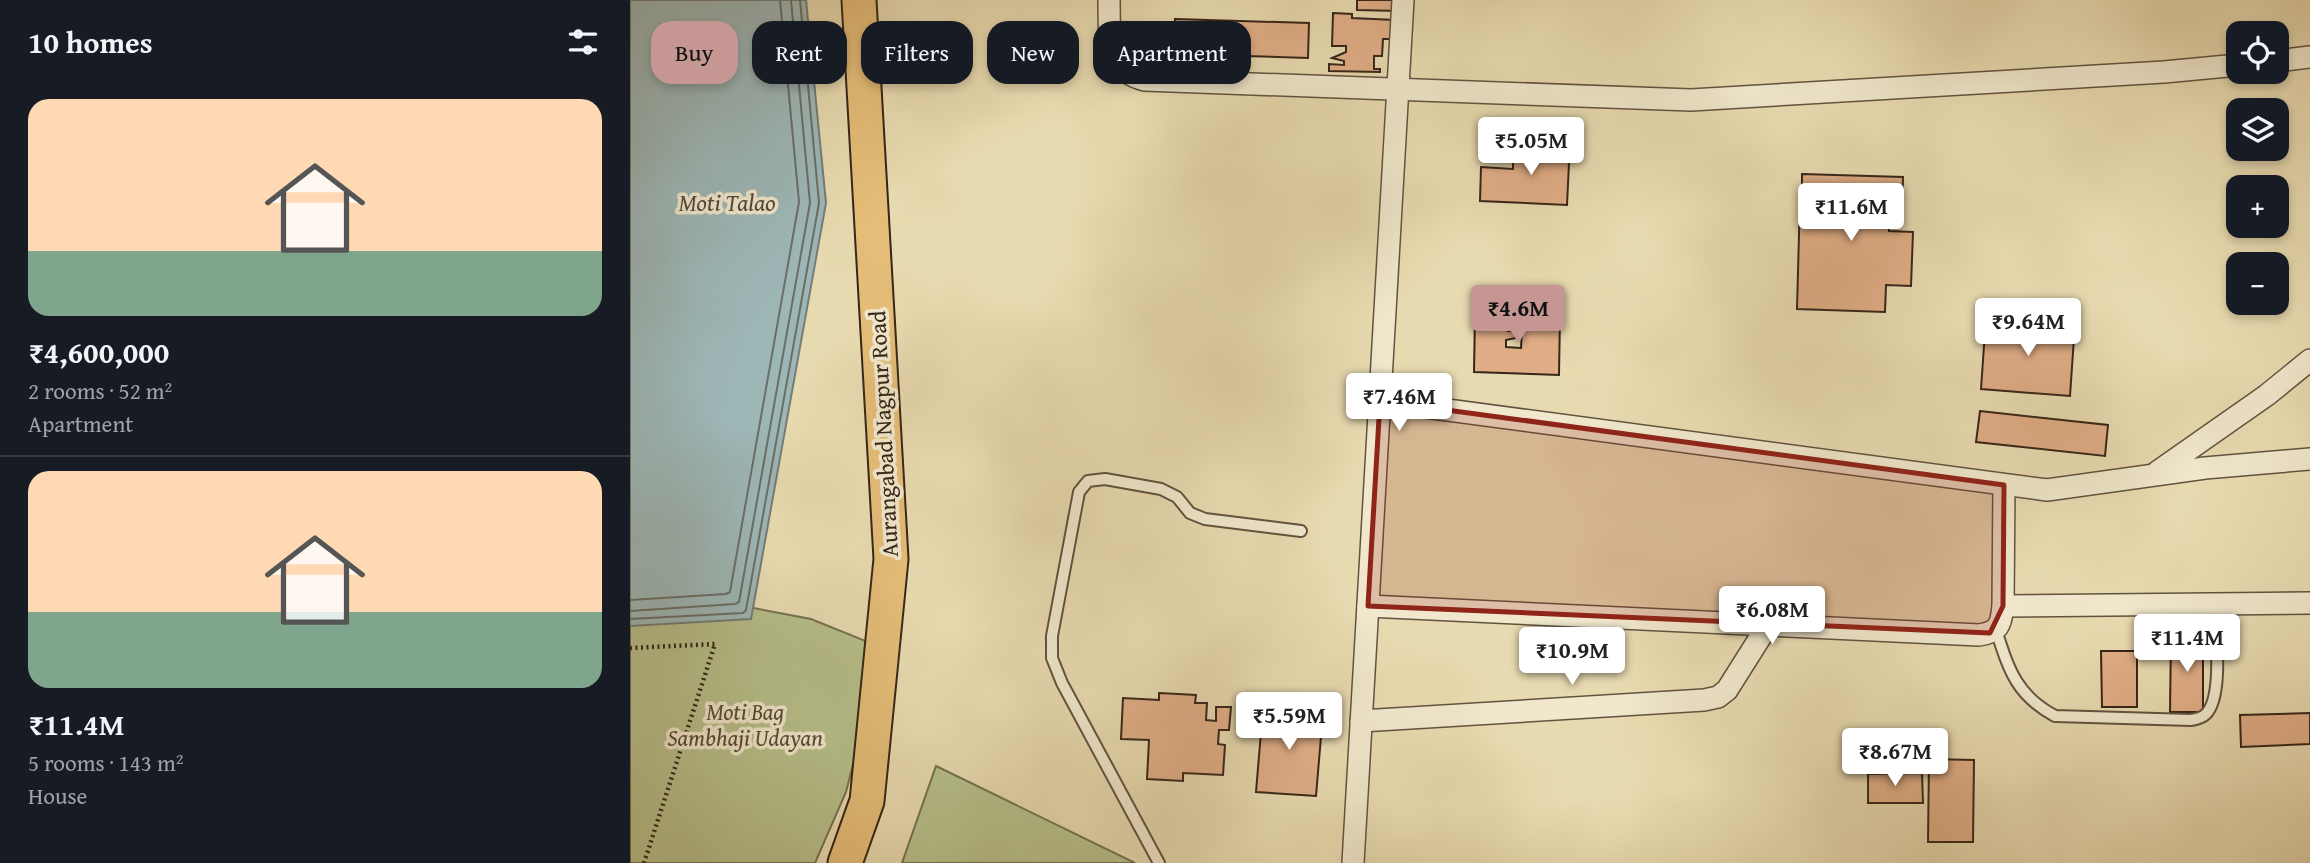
<!DOCTYPE html>
<meta charset="utf-8">
<style>
body{margin:0;font-family:"Gentium Book Plus",serif;background:#242831;color:#f1f3f6;height:100vh;display:flex;flex-direction:column;font-size:26px;white-space:nowrap}
*{box-sizing:border-box;margin:0}
p{font-size:23px;color:#9ea1a6}
.icon{flex:none;width:38px;height:38px;fill:none;stroke:currentColor;stroke-width:2;stroke-linecap:round;stroke-linejoin:round}
.map{position:relative;flex:1;overflow:hidden}
.sheet{display:flex;flex-direction:column;background:#171b24;width:630px}
.sheet>*{flex:none}
.guide{position:absolute;left:21px;top:21px;width:665px;height:63px;display:flex;gap:14px}
.controls{position:absolute;left:1596px;top:21px;display:grid;gap:14px}
.controls a{display:grid;place-items:center;width:63px;height:63px;border-radius:14px;background:#171b24;box-shadow:0 4px 10px #0003;font-size:35px}
.price{position:absolute;translate:-50% -60px;padding:0 16px;border-radius:7px;background:#fff;color:#222;font-size:23px;line-height:46px;filter:drop-shadow(0 2px 4px #0008)}
.price::after{content:'';position:absolute;left:50%;top:42px;width:21px;height:16px;margin-left:-10px;background:inherit;clip-path:polygon(0 0,100% 0,50% 100%)}
.price.active{background:#c59692;color:#111}
ul{padding:0;list-style:none}
li{display:grid;align-content:center;gap:14px;height:371px;padding:0 28px}
li+li{border-top:2px solid #363941}
li span{display:grid;place-items:center;height:217px;border-radius:21px;color:#555}
li>.icon{margin-inline-start:auto}
span .icon{width:126px;height:126px;fill:#fffc;stroke-width:1}
li b{font-size:30px}
h2{display:flex;justify-content:space-between;align-items:center;height:84px;padding:0 28px;font-size:30px}
.tag{padding:0 24px;border-radius:21px;background:#171b24;box-shadow:0 4px 10px #0003;font-size:24px;line-height:63px}
.tag.active{background:#c59692;color:#111}
main{display:flex;flex:1;min-height:0}
.map>svg:first-child{display:block}
</style>
<main>
<section class="sheet">
<h2>10 homes<svg class="icon" aria-label="filters" viewBox="0 0 24 24"><path d="M4 7h16M4 17h16"/><circle cx="9" cy="7" r="2"/><circle cx="15" cy="17" r="2"/></svg></h2>
<ul>
<li><span style="background:linear-gradient(#ffd9b3 70%,#7fa58c 0)"><svg class="icon" aria-label="home" viewBox="0 0 24 24"><path d="M3 11l9-7 9 7M6 9v11h12V9"/></svg></span><div><b>₹4,600,000</b><p>2 rooms · 52 m²</p><p>Apartment</p></div></li>
<li><span style="background:linear-gradient(#ffd9b3 65%,#7fa58c 0)"><svg class="icon" aria-label="home" viewBox="0 0 24 24"><path d="M3 11l9-7 9 7M6 9v11h12V9"/></svg></span><div><b>₹11.4M</b><p>5 rooms · 143 m²</p><p>House</p></div></li>
</ul>
</section>
<div class="map">
<svg width="1680" height="863" viewBox="0 0 1680 863">
<rect width="100%" height="100%" fill="#e8dab0"/>
<filter id="stains"><feTurbulence type="fractalNoise" baseFrequency=".00286" numOctaves="4"/><feColorMatrix values="0 0 0 0 .2 0 0 0 0 .09 0 0 0 0 .02 0 0 0 .5 -.17"/></filter>
<radialGradient id="worn" r=".72"><stop offset=".6" stop-color="#630" stop-opacity="0"/><stop offset="1" stop-color="#630" stop-opacity=".3"/></radialGradient>
<g fill="#b6bf8b" stroke="#767252" stroke-width="2">
<path d="M0,580L81,600L181,619L253,648L216,792L185,863H0Z"/>
<path d="M306,766L505,863H272Z"/>
</g>
<path fill="#9db7b7" stroke="#747d78" stroke-width="2" d="M0,0H176L196,203L121,619L0,626Z"/>
<g fill="none" stroke-linecap="round" stroke-linejoin="round">
<g stroke="#6a6e68" stroke-width="2">
<path d="M0,600L96,594L100,592L169,202L150,0"/>
<path d="M0,611L105,604L109,602L180,203L161,0"/>
<path d="M0,619L113,613L116,610L189,203L170,0"/>
</g>
</g>
<g fill="#e0ad86" stroke="#362619" stroke-width="2">
<path d="M727,0H769V11L727,10Z"/>
<path d="M703,13L722,14V18L765,20V39H753L752,56H744V69H750V72L699,71V64L714,65V61L702,58L716,52V46H702Z"/>
<path d="M545,19L679,23L678,58L615,56L614,78L570,77L571,49H544Z"/>
<path d="M902,140L940,142L937,205L850,201L851,167L883,169V159L901,160Z"/>
<path d="M1172,174L1273,177L1272,219H1259V231L1283,232L1281,286L1256,285L1255,312L1167,309L1170,197L1194,198V192L1172,191Z"/>
<path d="M869,312H879L878,331H886V338L876,340V347L891,348L893,313L930,315L929,375L844,372L845,315L869,316Z"/>
<path d="M1356,317L1392,320L1391,339L1405,341L1407,320L1445,323L1440,396L1351,389Z"/>
<path d="M1350,411L1478,425L1475,456L1346,442Z"/>
<path d="M1541,636H1573V712H1540Z"/>
<path d="M1471,651H1507V707H1472Z"/>
<path d="M529,693L566,695L565,703H577L576,720L586,721V707H601L599,730H589L588,744L595,745L593,775L553,773V781L517,779L519,740L491,739L493,698L529,700Z"/>
<path d="M633,708L693,713L686,796L626,792Z"/>
<path d="M1680,713V744L1611,747L1610,715Z"/>
<path d="M1299,759L1344,760L1343,842H1298Z"/>
<path d="M1292,773L1293,803H1238V774Z"/>
</g>
<g fill="none" stroke-linecap="round" stroke-linejoin="round">
<defs>
<g id="service">
<path d="M1366,630C1379,670 1386,695 1425,716L1561,720C1567,719 1572,718 1576,714C1594,696 1585,630 1585,604"/>
<path d="M529,863L432,683L422,658V636L449,492L458,481L475,479L531,489L547,497L560,513L575,519L671,531"/>
</g>
<g id="minor">
<path d="M479,0C480,34 474,70 515,80L1061,100L1534,72L1608,65"/>
<path d="M1647,61L1680,57"/>
<path d="M750,401L1417,490L1575,468L1680,459"/>
<path d="M1527,472L1637,395L1680,360"/>
<path d="M738,606L1349,635C1369,632 1371,625 1373,606L1374,485"/>
<path d="M1373,606L1680,603"/>
<path d="M731,721L1074,700L1088,697L1097,690L1138,625"/>
<path d="M723,863L773,0"/>
</g>
<path id="trunk" d="M215,863L237,801L261,559L229,0"/>
</defs>
<use href="#service" stroke="#62533f" stroke-width="14"/>
<use href="#minor" stroke="#62533f" stroke-width="24"/>
<use href="#trunk" stroke="#362619" stroke-width="37"/>
<path stroke="#362619" stroke-width="4.5" stroke-dasharray="2 3.5" stroke-linecap="butt" d="M0,648L85,644L14,863"/>
<use href="#service" stroke="#f0e7cc" stroke-width="10"/>
<use href="#minor" stroke="#f0e7cc" stroke-width="21"/>
<use href="#trunk" stroke="#e4bd78" stroke-width="33"/>
</g>
<path fill="#8f2418" fill-opacity="0.2" stroke="#8f2418" stroke-width="5" stroke-linejoin="round" d="M750,401L1374,485L1373,606L1360,633L738,606Z"/>
<g text-anchor="middle" dominant-baseline="central" stroke-width="7" stroke-linejoin="round" paint-order="stroke">
<g font-size="23" fill="#362619" stroke="#f0e7cc">
<text transform="translate(253 434) rotate(-93)">Aurangabad Nagpur Road</text>
</g>
<g font-size="23" font-style="italic" fill="#564c36" stroke="#f0e7cc">
<text x="115" y="711">Moti Bag<tspan x="115" dy="26">Sambhaji Udayan</tspan></text>
</g>
<g font-size="24" font-style="italic" fill="#504a40" stroke="#f0e7cc">
<text x="97" y="202">Moti Talao</text>
</g>
</g>
<rect width="100%" height="100%" filter="url(#stains)"/>
<rect width="100%" height="100%" fill="url(#worn)"/>
</svg>
<div class="controls">
<a><svg class="icon" aria-label="locate" viewBox="0 0 24 24"><circle cx="12" cy="12" r="6"/><path d="M12 2v4M12 18v4M2 12h4M18 12h4"/></svg></a>
<a><svg class="icon" aria-label="layers" viewBox="0 0 24 24"><path d="M12 4l9 5-9 5-9-5zM3 14l9 5 9-5"/></svg></a>
<a>+</a>
<a>−</a>
</div>
<b class="price" style="left:901px;top:177px">₹5.05M</b>
<b class="price" style="left:1221px;top:243px">₹11.6M</b>
<b class="price active" style="left:888px;top:345px">₹4.6M</b>
<b class="price" style="left:1398px;top:358px">₹9.64M</b>
<b class="price" style="left:769px;top:433px">₹7.46M</b>
<b class="price" style="left:1142px;top:646px">₹6.08M</b>
<b class="price" style="left:1557px;top:674px">₹11.4M</b>
<b class="price" style="left:942px;top:687px">₹10.9M</b>
<b class="price" style="left:659px;top:752px">₹5.59M</b>
<b class="price" style="left:1265px;top:788px">₹8.67M</b>
<div class="guide">
<a class="tag active">Buy</a>
<a class="tag">Rent</a>
<a class="tag">Filters</a>
<a class="tag">New</a>
<a class="tag">Apartment</a>
</div>
</div>
</main>
